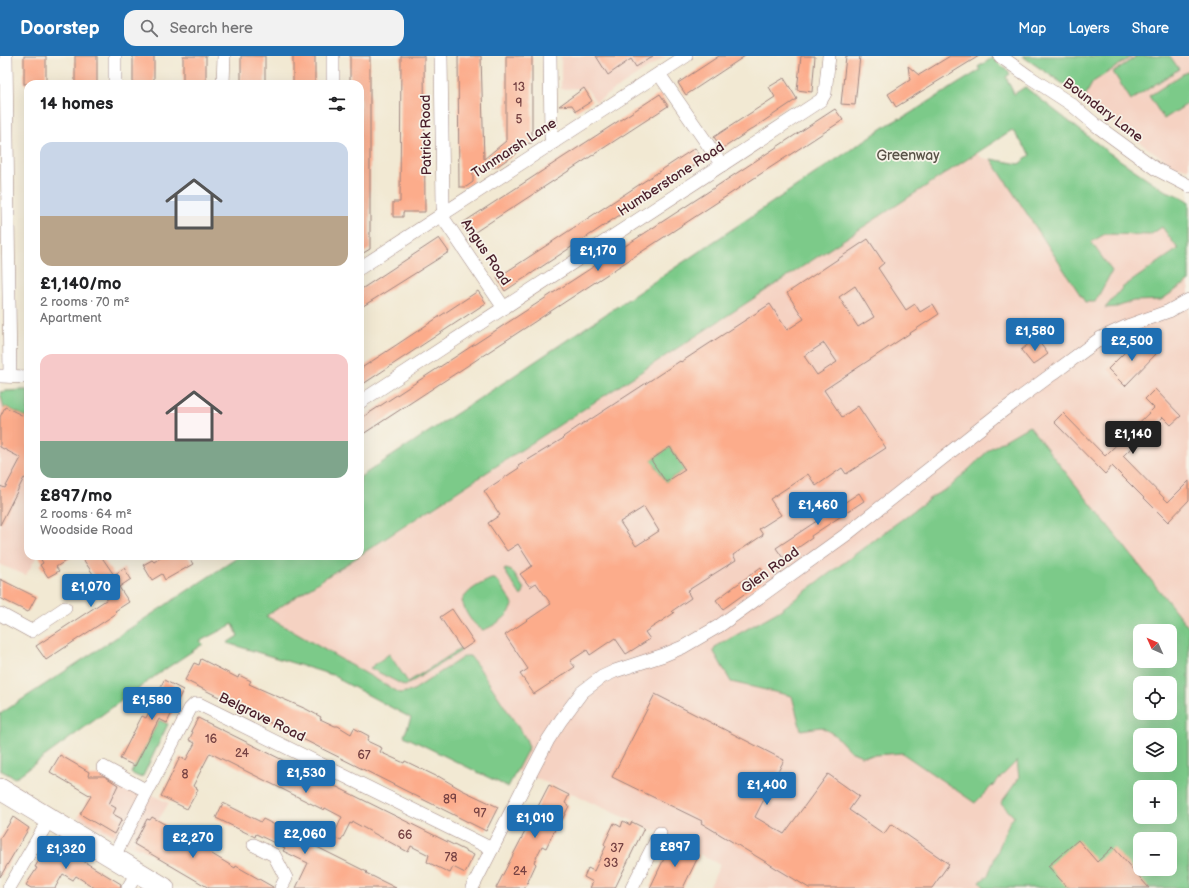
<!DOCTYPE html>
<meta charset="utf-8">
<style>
body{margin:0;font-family:"Balsamiq Sans",sans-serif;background:#f2f2f2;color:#202124;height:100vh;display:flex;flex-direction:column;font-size:15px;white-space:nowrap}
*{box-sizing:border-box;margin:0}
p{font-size:13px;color:#757577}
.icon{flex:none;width:22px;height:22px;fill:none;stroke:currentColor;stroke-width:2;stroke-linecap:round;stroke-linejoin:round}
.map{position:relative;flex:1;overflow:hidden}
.panel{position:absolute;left:24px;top:24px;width:340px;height:480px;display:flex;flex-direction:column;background:#fff;border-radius:12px;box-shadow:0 4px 16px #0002}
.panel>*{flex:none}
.needle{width:26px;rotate:315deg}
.buttons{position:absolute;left:1133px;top:568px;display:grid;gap:8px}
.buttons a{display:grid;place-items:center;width:44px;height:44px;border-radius:8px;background:#fff;box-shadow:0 4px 16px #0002;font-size:20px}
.price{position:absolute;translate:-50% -34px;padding:0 9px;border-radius:4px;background:#1f6fb2;color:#fff;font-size:13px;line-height:26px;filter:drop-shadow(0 1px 2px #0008)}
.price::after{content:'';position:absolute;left:50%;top:24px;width:12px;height:9px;margin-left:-6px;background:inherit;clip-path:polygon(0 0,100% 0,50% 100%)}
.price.active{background:#222;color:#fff}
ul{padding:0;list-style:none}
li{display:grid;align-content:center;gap:8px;height:212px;padding:0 16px}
li span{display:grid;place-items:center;height:124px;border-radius:12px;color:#555}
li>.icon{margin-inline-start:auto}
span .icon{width:72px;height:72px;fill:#fffc;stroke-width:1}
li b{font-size:17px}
h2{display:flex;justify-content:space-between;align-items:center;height:48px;padding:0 16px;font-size:17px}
header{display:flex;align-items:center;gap:24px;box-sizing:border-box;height:56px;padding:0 20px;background:#1f6fb2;color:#fff}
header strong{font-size:19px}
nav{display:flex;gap:22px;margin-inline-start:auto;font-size:14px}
.search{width:280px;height:36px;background:#f2f2f2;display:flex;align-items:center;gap:10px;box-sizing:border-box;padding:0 14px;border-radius:12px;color:#757577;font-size:15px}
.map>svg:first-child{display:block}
</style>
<header>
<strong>Doorstep</strong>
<div class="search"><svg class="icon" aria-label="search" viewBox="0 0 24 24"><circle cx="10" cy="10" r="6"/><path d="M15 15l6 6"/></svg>Search here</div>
<nav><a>Map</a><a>Layers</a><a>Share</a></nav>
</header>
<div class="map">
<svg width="1189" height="832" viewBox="0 0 1189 832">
<rect width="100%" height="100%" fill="#f7f3e8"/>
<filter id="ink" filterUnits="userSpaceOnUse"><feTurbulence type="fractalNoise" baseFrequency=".025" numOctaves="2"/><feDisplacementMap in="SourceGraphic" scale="8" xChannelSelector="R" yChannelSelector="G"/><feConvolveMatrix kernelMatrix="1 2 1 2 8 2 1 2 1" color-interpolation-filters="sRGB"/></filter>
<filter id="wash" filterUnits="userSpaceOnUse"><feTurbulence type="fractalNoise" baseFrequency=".012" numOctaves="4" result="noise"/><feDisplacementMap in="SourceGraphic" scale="16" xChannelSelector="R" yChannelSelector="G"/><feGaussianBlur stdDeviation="0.9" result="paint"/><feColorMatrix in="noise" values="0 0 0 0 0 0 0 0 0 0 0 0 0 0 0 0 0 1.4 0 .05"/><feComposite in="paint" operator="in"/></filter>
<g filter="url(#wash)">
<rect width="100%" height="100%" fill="#f2e9d3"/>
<g fill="#f5d2c2" fill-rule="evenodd">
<path d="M561,0H666L596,46L586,32L561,33Z"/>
<path d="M1076,0H1189V114L1173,109L1143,89L1080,39L1049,18Z"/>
<path d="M1013,74L1108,96L1164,134L1182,141L1189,146V612L1138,625L1108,650L1009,767L988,819L980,826L985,832H709L720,809L660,777L522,716L515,715L508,731L404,680L411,662L391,651L266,560L360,500L977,97L982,102L1019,108L1031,99ZM1140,575H1170V605H1140Z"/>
<path d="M22,334H28V500H37L26,519L0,509V336L6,335Z"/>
<path d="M106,716L169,747L139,794L78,761Z"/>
</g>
<g fill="#7cca89" stroke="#63745a" fill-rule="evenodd">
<path d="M1022,0H1133L1093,26L1084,42Z"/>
<path d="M1137,0H1170L1179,13L1131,44L1113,16Z"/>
<path d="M992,2L1008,15L1010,18L1006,21L1014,38L1025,31L1108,96L1164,134L1182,141L1189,146V225L1161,244L1133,245L1117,251L1105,252L1123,231L1178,193L1162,171L1150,179L1105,178L1091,186L1112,215L1095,246H1085L991,103L1019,108L1031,99L1012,74L360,499V421L512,321L889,68L900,62L901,63L980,14L978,11Z"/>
<path d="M1189,14V47L1164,63L1149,40Z"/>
<path d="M22,334H28V362L6,351L4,353L0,336L6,335Z"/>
<path d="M1029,370L1189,572V832H985L980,826L988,819L1009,767L1014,761L1001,747L1019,722L1017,705L975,747L902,697L862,700L850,695L835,679L821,671L801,674L792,640L731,626L714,596L715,591L779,555L933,440L949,432L991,392ZM1140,575H1170V605H1140ZM1140,627H1170V657H1140ZM1140,679H1170V709H1140ZM1140,731H1170V761H1140ZM1140,783H1170V813H1140Z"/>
<path d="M670,391L685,414L666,426L651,404Z"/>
<path d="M240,500H359L266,560L400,637L412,635L465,600H470L480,613L526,683L529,691L508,731L404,680L411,662L340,624L339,621L227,587L238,580L233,568L200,585L203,588L158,618L15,722L0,714V658Z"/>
<path d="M506,513L512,515L524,533L523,538L521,540L504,514Z"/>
<path d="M491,523H495L500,528L513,548C512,559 493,571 483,574C472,568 465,557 462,545C467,534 480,528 491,523Z"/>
<path d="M460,593L461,595L405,630L370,612L389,598L408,626Z"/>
<path d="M159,664L168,668L143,720L139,721L131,717Z"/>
</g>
<g id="blocks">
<g fill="#fcac8b" fill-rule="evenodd">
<rect x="24" y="0" width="22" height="28"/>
<rect x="75" y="0" width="22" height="28"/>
<rect x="133" y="0" width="21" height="28"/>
<rect x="183" y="0" width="23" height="28"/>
<rect x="241" y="0" width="24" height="28"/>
<rect x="293" y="0" width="22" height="28"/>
<path d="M350,0H370V193L360,199V28H350Z"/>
<path d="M401,0H424L425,156H403V161H393V146H400Z"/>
<path d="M458,0H481L484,103L506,85V0H532V87L511,89L517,97L496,111L473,112V126L466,131H459Z"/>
<path d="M596,0H653L636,11L631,3L608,19Z"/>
<path d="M719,0H745L686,39L678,27Z"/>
<path d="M801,0H815L812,36L797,34Z"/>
<path d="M846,0H860L855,49L841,48Z"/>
<path d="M950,0H979L896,51L888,38L910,24L908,10L919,19Z"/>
<path d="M784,22L797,43L722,93L714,81L775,41L769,31Z"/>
<path d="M584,32L592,45L576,55L572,49L559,50Z"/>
<path d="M660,38L668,50L469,180L461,168Z"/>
<path d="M835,53L843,64L360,380V363Z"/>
<path d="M695,92L703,104L505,235L497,222Z"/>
<path d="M439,182L449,196L360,252V234Z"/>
<path d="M868,183L884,207L878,212L906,254L915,248L920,256L933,248L939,258L824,334L842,361L858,350L886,392L846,418L842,412L816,430L808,418L770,443L781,459L759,473L763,479L733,499L736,504L687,535L691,542L672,555L674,557L645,576L650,583L626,598L615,582L590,599L587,594L570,605L575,611L534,638L520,618L528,613L505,579L551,548L536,527L530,531L520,518L532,510L518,488L507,495L488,467L500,459L484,435L519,412L518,410L564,382L563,381L585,366V367L680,305L681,306L770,248L787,274L804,263L787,237ZM855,230L874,261L858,271L839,241ZM824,287L837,306L817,319L804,300ZM670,391L685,414L666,426L651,404ZM644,451L659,475L636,490L620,466Z"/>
<path d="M478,235L486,247L360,330V313Z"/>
<path d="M1140,281L1156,298L1125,330L1108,313Z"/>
<path d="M1036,282L1048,298L1033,309L1021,294Z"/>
<path d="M1155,333L1181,360L1171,369L1163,361L1123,400L1168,446L1189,425V444L1168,466L1112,410L1105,418L1054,366L1063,357L1105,400L1154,352L1145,343Z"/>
<path d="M5,351L28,362V424L24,422L0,469V430L5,432L21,402L0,391V361Z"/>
<path d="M859,437L864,445L811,480L812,482L783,502L776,492Z"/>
<path d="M39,500H73L56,511L59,515L48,521L40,509L43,507Z"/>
<path d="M81,500H101L114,519L124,512L131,523L119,531L129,546L115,555L117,557L46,604L36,590L109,542Z"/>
<path d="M163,500H188L193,508L165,524L162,518L152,524L143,509L152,504L154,506Z"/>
<path d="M761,511L766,520L760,524L761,526L723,553L716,544Z"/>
<path d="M0,523L36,541L28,556L0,542Z"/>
<path d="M452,553L474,586L462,594L440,561Z"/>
<path d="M201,603L238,622L239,619L251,625L249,628L306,653L321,661L320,663L335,670H338L351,678L354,672L369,680L367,685L382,692L380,696L404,707L405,705L438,721V720L462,734L498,751L486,775L185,624L194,607L199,609Z"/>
<path d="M164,624L183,634L167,667L159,663L135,710L120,703L142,660L146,662Z"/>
<path d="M655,638L784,704L755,761L784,778L828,718L859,740L849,754L884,778L891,768L949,808L932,832H809L701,767L702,765L612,721Z"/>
<path d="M198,662L474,799L465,817L453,811L450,817L427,806L429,799L411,790L408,796L353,766L352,768L350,767L341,785L333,781L342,761L325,752L324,754L210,697L193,730L197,732L196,733L198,734L187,753L161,740L180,701L186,704L195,687L189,684L193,676L191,675Z"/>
<path d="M60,699L89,716L88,720H104L118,729L109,748L116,752L113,758L122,763L114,778L80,758L91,740L50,716Z"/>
<path d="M549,729L569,739L565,747L569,750L562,764L560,763L546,792L542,790L534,806L536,808L525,832H496Z"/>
<path d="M223,747L261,766L263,763L293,778L294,775L316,787L315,790L367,816L366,817L396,832H296L308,807L283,795L285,792L256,778L255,781L216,762Z"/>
<path d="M13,761L29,772L0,821V782Z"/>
<path d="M152,761L166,769L165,771L213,797L212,798L235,812L236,810L273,831V832H209L134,788L147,763L150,764Z"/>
<path d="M623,765L630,769L632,766L644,772L615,832H590L593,826L584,821L588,812L594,815L606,790L604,788L614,767L621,771Z"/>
<path d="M1078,784L1097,806L1113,791L1149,832H1068L1048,810Z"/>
<path d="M50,785L121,828L120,832H95L76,820L73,824L63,818L55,832H31L26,829L37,812L35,811Z"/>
<path d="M672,786L699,799L683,832H650Z"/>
</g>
</g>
</g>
<g filter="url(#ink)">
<use href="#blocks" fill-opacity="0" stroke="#9e847f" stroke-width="1"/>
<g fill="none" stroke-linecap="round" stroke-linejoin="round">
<defs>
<g id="minor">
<path d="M6,0L10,320"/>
<path d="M115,0V28"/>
<path d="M333,0V28"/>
<path d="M441,0L443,151L446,156"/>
<path d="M550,0L551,81L554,86"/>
<path d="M1000,0L1028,20L1071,48L1097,70L1156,113L1189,130"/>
<path d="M659,18L722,109"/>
<path d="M223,28L224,0"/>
<path d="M441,159L504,252"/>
<path d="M360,212L686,0"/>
<path d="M0,320L28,321"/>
<path d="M360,346L821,44L825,37L829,0"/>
<path d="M0,558L31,575L65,552"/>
<path d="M103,711L147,735"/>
<path d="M254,789L274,799L286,822L281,832"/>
<path d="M113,802L190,653L195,648H199L492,793"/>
<path d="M9,832L50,762"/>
<path d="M128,832L137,817"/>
<path d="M472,832L521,736L548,684L561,664L582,636L602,621L615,615L664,599L683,591L719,570L847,478L997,359L1101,282L1130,269L1169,255L1189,244"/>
<path d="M632,832L660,777"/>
</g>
<path id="primary" d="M0,733L164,832"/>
</defs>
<use href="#minor" stroke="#9e847f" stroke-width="14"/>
<use href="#primary" stroke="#9e847f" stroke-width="22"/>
<use href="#minor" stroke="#fff" stroke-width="13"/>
<use href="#primary" stroke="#fff" stroke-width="21"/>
</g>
</g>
<g text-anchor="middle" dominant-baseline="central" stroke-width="3.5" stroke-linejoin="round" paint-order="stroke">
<g font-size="12" fill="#764243">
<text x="519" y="31">13</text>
<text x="519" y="47">9</text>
<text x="519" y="63">5</text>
<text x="211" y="683">16</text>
<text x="242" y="697">24</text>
<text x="364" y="699">67</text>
<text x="185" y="718">8</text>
<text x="450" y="743">89</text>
<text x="480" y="757">97</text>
<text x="405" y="779">66</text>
<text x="617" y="792">37</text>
<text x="451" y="801">78</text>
<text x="611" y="807">33</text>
<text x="520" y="815">24</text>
</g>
<g font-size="14" fill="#4a1f2b" stroke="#f7f3e8">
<text transform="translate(1103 54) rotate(37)">Boundary Lane</text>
<text transform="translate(426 79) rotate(-91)">Patrick Road</text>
<text transform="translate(514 92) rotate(-33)">Tunmarsh Lane</text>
<text transform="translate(671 123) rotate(-33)">Humberstone Road</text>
<text transform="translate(486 196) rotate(56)">Angus Road</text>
<text transform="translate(770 514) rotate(-36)">Glen Road</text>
<text transform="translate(262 661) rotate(26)">Belgrave Road</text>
</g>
<g font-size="14" fill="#595247" stroke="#f7f3e8">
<text x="908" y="99">Greenway</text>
</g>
</g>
</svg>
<div class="buttons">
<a><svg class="needle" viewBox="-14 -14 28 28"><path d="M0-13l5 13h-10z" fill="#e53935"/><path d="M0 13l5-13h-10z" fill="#757577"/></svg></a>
<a><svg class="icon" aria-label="locate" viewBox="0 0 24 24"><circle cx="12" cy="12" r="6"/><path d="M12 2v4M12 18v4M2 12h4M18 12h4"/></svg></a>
<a><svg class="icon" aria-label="layers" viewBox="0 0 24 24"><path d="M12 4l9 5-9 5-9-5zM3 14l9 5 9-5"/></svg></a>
<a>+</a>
<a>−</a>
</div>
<b class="price" style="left:598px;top:216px">£1,170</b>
<b class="price" style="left:1035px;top:296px">£1,580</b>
<b class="price" style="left:1132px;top:306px">£2,500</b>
<b class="price active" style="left:1133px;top:399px">£1,140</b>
<b class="price" style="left:818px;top:470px">£1,460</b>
<b class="price" style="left:91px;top:552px">£1,070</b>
<b class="price" style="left:152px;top:665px">£1,580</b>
<b class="price" style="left:306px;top:738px">£1,530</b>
<b class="price" style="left:767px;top:750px">£1,400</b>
<b class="price" style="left:535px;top:783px">£1,010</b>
<b class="price" style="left:305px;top:799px">£2,060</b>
<b class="price" style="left:193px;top:803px">£2,270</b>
<b class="price" style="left:675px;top:812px">£897</b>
<b class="price" style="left:66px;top:814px">£1,320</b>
<section class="panel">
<h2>14 homes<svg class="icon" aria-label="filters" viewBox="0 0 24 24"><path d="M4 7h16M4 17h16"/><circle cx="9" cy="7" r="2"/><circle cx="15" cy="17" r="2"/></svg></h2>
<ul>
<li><span style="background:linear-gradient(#c9d6e8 60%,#b9a48a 0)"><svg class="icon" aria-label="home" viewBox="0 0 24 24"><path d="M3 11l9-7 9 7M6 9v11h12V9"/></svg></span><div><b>£1,140/mo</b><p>2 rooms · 70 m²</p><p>Apartment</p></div></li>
<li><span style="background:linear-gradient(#f6c9c9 70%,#7fa58c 0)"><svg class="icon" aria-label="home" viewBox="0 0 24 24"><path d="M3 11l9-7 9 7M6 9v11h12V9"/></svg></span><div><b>£897/mo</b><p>2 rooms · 64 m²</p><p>Woodside Road</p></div></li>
</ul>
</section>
</div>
